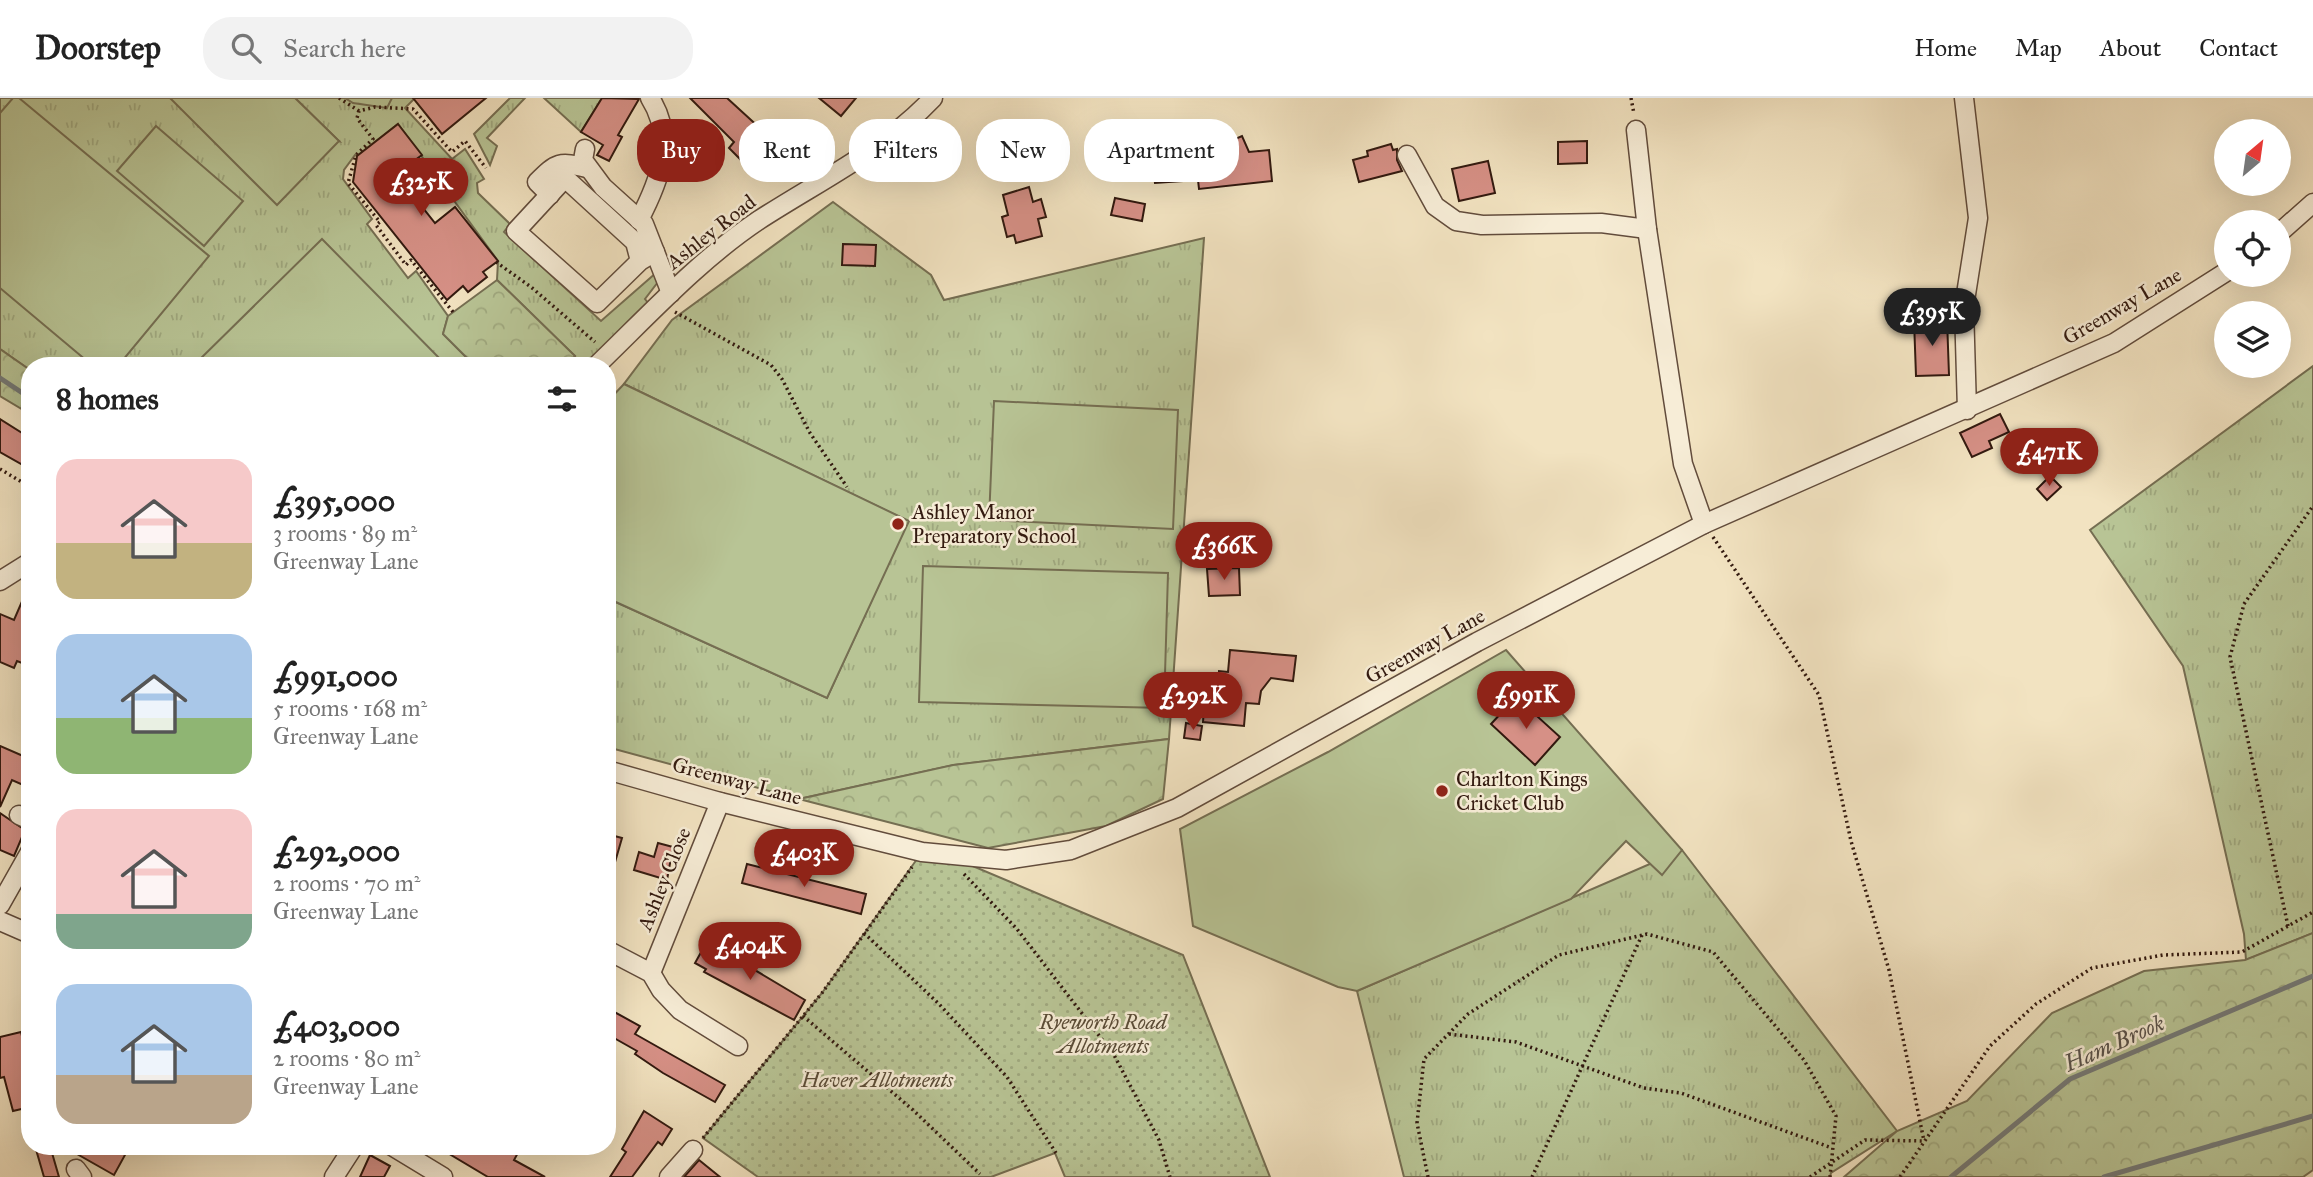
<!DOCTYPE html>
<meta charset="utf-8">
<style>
body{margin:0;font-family:"IM FELL Great Primer",serif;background:#f2f2f2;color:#222;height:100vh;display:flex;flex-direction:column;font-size:26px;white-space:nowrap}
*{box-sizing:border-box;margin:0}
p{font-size:23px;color:#767676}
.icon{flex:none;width:38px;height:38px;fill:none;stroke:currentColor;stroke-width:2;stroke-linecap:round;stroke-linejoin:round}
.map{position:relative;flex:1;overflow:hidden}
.sheet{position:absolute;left:21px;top:259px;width:595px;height:798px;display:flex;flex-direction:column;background:#fff;border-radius:28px;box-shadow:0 7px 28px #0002}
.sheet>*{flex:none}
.guide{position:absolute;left:637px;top:21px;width:665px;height:63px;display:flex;gap:14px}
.needle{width:46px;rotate:29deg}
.fabs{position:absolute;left:2214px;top:21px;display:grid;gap:14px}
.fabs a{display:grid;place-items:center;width:77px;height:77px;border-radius:50%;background:#fff;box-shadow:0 7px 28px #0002;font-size:35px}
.price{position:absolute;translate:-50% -60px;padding:0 16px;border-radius:24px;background:#8f2418;color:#fff;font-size:23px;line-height:46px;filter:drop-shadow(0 2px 4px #0008)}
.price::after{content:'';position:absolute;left:50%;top:42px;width:21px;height:16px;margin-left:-10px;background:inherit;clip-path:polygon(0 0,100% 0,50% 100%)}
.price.selected{background:#222;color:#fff}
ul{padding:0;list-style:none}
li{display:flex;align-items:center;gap:21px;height:175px;padding:0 35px}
li span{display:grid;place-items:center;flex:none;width:196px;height:140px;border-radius:21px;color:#555}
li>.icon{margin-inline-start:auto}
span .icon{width:84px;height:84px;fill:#fffc;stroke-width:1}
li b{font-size:30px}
h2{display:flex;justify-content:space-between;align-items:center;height:84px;padding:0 35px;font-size:30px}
.pill{padding:0 24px;border-radius:28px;background:#fff;box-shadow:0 7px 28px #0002;font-size:24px;line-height:63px}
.pill.selected{background:#8f2418;color:#fff}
header{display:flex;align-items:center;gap:42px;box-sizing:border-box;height:98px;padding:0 35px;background:#fff;border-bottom:2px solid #e0e0e0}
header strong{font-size:33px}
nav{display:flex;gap:38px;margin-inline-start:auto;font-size:24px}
.search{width:490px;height:63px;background:#f2f2f2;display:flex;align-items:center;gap:18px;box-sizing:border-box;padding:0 24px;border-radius:28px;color:#767676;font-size:26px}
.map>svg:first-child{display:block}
</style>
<header>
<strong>Doorstep</strong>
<div class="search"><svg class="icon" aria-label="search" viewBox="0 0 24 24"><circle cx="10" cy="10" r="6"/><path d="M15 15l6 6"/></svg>Search here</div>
<nav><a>Home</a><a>Map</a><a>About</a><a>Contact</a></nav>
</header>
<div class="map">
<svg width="2313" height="1079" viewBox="0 0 2313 1079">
<defs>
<pattern id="grass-tufts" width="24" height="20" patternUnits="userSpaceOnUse" patternTransform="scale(1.75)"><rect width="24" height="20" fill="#b8c495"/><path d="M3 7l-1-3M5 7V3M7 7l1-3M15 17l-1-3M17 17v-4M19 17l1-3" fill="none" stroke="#9fa87f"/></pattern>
<pattern id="forest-crowns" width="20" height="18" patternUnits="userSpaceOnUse" patternTransform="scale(1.75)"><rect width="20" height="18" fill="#b8c495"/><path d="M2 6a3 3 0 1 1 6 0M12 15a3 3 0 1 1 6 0" fill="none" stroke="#9fa87f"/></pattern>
<pattern id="garden-dots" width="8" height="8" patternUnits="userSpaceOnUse" patternTransform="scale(1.75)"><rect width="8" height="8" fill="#b8c495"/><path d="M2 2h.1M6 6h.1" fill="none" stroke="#9fa87f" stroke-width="1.8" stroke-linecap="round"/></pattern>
</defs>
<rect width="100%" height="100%" fill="#f2e3c1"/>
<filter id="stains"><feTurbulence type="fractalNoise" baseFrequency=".00286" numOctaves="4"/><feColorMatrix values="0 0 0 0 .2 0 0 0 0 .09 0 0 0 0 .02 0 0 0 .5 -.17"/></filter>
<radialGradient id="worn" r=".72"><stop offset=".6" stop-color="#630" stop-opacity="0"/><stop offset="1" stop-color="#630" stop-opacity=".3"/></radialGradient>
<g fill="url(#grass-tufts)" stroke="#756e52" stroke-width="2">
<path d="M0,0H170L339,43L295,0H415L405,10L452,61L465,51L484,81L477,85L478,95L510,126L504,134L601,223L657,174L661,180L645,201L652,210L594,268H566L575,258L497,182L498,163L398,26L357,58L355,57L344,72L343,81L372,121L367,126L408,180L416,173L448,218L443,236L475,268H30V272L0,251Z"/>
<path d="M510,0H525L487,40L497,48L490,67L474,36Z"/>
<path d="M544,0H602L581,34Z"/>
<path d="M833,104L931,177L944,202L1204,140L1169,641L954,667L799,701L607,649V500L827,600L908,423L624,286L672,222Z"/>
<path d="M2313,268V835L2246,862L2244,836L2183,568L2090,432Z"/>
<path d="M1682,752L1897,1033L1831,1075L1830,1079H1404L1357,893Z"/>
</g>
<g fill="url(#forest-crowns)" stroke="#756e52" stroke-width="2">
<path d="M345,0H392L387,10L353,5Z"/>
<path d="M497,182L575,258L566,268H475L443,236L448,218Z"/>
<path d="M0,251L30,272V316L0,298Z"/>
<path d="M1169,641L1163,701L1106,728L988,750L799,701L953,667Z"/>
<path d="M2313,835V1072L2303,1079H1844L1897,1033L1967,1003L2052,915L2144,873L2245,862Z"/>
</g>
<path fill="url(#garden-dots)" stroke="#756e52" stroke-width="2" d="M922,754L949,758L1183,857L1270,1079H1065L1055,1055L991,1079H758L703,1040L822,895Z"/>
<g fill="#b8c495" stroke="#756e52" stroke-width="2">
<path d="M13,0H19L209,158L118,268H93L0,190V15Z"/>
<path d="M170,0H295L339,43L277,107Z"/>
<path d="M156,28L243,103L204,148L117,73Z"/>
<path d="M322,141L447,268H193Z"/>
<path d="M624,286L909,423L827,600L607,500V304Z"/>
<path d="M994,303L1178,312L1173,431L989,422Z"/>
<path d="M923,468L1168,475L1164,610L919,604Z"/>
<path d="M1506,552L1682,752L1662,777L1626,743L1571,801L1357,893L1338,889L1193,828L1180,731L1328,654Z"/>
</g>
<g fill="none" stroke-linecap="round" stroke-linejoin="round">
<g stroke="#747a78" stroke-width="5">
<path d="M0,280L30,300"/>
<path d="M1951,1079L2070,981L2313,878"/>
<path d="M2104,1079L2313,1018"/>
</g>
</g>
<g fill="#d69086" stroke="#32190f" stroke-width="2">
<path d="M413,0H486L442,36Z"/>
<path d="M602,0L639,1L618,37L622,39L609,63L597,57L603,47L581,34Z"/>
<path d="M690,0H727L775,44L755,64L746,55L740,61L729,50L734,44Z"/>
<path d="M819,0H856L841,18Z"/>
<path d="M398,26L422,57L396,76L435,125L455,109L498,163L483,174L487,179L468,194L463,188L447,202L353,84L357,58Z"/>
<path d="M999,33L1014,35L1010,66L995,64Z"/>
<path d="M1139,37L1193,48L1226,45L1242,38L1249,54L1269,52L1272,83L1199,91L1198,82L1155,85L1152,58L1136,56Z"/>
<path d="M1587,43V65L1558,66V44Z"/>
<path d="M1391,46L1393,52L1397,51V62L1402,73L1359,84L1353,62L1368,58L1367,53Z"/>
<path d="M1488,63L1495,95L1459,103L1452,71Z"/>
<path d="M1029,89L1033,104L1041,101L1046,119L1038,121L1042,138L1016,145L1014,137L1007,139L1002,119L1008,117L1003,97Z"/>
<path d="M1115,100L1145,106L1142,123L1111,117Z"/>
<path d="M843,146L876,147L875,168L842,167Z"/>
<path d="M1947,221L1949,277L1916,278L1914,222Z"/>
<path d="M2000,316L2009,334L1989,343L1992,350L1972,359L1960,335Z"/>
<path d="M0,321L30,340V371L0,354Z"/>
<path d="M2050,378L2061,389L2047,402L2037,391Z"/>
<path d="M1239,470L1240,497L1209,498L1207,471Z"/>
<path d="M30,485V568L17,563L14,570L0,564V516L14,522Z"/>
<path d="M1230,552L1296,558L1293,583L1271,580L1261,593L1259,606L1246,605L1244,628L1203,624L1204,610L1216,611L1219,573L1228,574Z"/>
<path d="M1516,599L1560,639L1535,667L1491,626Z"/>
<path d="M1186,625L1202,628L1200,642L1184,640Z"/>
<path d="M0,648L30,661V690L12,682L0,709Z"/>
<path d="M0,715L25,732L14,758L0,752Z"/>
<path d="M607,736L622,740L611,778L607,777Z"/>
<path d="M658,745L673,749L667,782L634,772L639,754L654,759Z"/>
<path d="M747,766L866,796L861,816L742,785Z"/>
<path d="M704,849L714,855L718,850L805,902L794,922L704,874L706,871L695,865Z"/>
<path d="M607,910L640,928L635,936L725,987L715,1004L663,975L635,956L637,953L607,936Z"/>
<path d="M21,934L30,970V1009L13,1013L4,979L0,980V939Z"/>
<path d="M644,1013L672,1031L662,1047L658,1044L632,1079H610L626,1054L622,1051Z"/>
<path d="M35,1048H50L59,1079H44Z"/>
<path d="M63,1048H109L125,1057L114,1077Z"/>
<path d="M436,1048H510L519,1053L514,1062L545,1079H488Z"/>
<path d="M370,1057L390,1068L384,1079H360Z"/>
<path d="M699,1062L720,1079H684Z"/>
</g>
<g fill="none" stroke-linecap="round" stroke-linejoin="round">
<defs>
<g id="minor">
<path d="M1964,0L1978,120L1964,209L1967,312"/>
<path d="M1636,32L1647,131L1683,366L1704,426"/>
<path d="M585,51L583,62L603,89L644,126L671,195"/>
<path d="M1407,57L1435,108L1456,123L1482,127L1601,125L1647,131"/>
<path d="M550,97L537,84C557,64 559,63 587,70"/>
<path d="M639,122C660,82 676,41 650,0"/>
<path d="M2278,136L2313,105"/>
<path d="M640,163L635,144L565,80L516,133L597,205L640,163L655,154"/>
<path d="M596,268C648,218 699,162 759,122C819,83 883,53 933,0"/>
<path d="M0,483L30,464"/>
<path d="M607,672L720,704L922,754L1006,762L1071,752L1177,710L1477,544L1704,426L2114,245L2226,174"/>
<path d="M19,717L30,722"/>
<path d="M0,807L30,754"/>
<path d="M0,823L30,836"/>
<path d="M607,852L651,875L661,892L680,912L738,948"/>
<path d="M651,875L720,704"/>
<path d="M392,1048L443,1079"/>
<path d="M76,1071L82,1079"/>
<path d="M334,1079L354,1048"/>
<path d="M669,1079L693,1052"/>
</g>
</defs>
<use href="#minor" stroke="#624c3c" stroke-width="21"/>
<g stroke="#32190f" stroke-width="3.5" stroke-dasharray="2 3.5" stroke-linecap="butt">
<path d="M339,0L359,13"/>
<path d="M1631,0L1634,16"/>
<path d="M496,164L531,189L595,244"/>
<path d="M453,214L411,162L406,167L376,127L380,124L348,85L356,57L373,41L357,20L359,13L375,9L413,11L452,54L465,43L486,70"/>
<path d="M675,214L771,267L782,281L810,335L847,389"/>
<path d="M0,371L30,389"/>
<path d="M1713,439L1819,597L1851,743L1889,872L1924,1043"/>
<path d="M964,776L1017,831L1114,957L1159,1042L1170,1079"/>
<path d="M2288,828L2230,559L2244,506L2313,408"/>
<path d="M864,835L939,906L1007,979L1056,1055"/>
<path d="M803,918L913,1012L980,1076"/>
<path d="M1449,936L1516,944L1644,990L1681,995L1832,1050"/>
<path d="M703,1040L822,895L912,769"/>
<path d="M1428,1079L1417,1025L1424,961L1468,916L1559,857L1647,836L1713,854L1804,962L1836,1018L1830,1079"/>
<path d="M1532,1079L1642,837"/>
<path d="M1810,1079L1865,1042L1924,1043"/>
<path d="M1900,1079L1990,948L2036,906L2092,870L2163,857L2242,854L2313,814"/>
</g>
<use href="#minor" stroke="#f7edd7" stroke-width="18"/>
</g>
<g fill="#8f2418" stroke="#f7edd7" stroke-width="2.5">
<circle cx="898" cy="426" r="7"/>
<circle cx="1442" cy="693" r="7"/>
</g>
<g text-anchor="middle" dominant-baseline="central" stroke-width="5" stroke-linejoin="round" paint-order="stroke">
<g font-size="21" fill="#32190f" stroke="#f7edd7">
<text transform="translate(711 134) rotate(-38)">Ashley Road</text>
<text transform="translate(2122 208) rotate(-30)">Greenway Lane</text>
<text transform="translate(1425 548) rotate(-29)">Greenway Lane</text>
<text transform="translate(737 683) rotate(15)">Greenway Lane</text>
<text transform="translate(664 781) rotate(-68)">Ashley Close</text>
</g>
<g font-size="21" fill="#32190f" stroke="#f7edd7" text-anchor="start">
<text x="912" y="414">Ashley Manor<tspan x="912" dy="24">Preparatory School</tspan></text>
<text x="1456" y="681">Charlton Kings<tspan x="1456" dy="24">Cricket Club</tspan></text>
</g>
<g font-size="21" font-style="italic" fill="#5a4c37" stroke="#f7edd7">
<text x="1103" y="924">Ryeworth Road<tspan x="1103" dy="24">Allotments</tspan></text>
<text x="877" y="982">Haver Allotments</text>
</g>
<g font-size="23" font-style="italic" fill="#58524c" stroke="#f7edd7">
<text transform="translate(2114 945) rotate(-24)">Ham Brook</text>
</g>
</g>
<rect width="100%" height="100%" filter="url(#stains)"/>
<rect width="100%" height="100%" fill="url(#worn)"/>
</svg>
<div class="fabs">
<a><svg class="needle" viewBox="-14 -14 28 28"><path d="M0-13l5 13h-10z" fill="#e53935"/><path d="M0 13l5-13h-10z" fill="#767676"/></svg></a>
<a><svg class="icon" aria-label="locate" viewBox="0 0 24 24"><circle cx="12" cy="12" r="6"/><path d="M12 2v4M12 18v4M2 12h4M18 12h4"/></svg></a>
<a><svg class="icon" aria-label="layers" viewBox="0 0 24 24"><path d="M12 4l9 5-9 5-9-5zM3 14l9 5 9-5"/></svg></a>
</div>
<b class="price" style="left:421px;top:120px">£325K</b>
<b class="price selected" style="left:1932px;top:250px">£395K</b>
<b class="price" style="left:2049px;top:390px">£471K</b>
<b class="price" style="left:1224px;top:484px">£366K</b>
<b class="price" style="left:1526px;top:633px">£991K</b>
<b class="price" style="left:1193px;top:634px">£292K</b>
<b class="price" style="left:804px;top:791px">£403K</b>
<b class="price" style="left:750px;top:884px">£404K</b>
<div class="guide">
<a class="pill selected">Buy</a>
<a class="pill">Rent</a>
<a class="pill">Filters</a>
<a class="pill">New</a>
<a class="pill">Apartment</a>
</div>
<section class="sheet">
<h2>8 homes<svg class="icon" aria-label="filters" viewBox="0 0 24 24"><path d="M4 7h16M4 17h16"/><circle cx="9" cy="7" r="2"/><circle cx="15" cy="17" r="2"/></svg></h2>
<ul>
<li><span style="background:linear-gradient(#f6c9c9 60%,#c2b280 0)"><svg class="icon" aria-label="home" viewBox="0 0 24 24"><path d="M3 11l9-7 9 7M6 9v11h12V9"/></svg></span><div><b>£395,000</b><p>3 rooms · 89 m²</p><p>Greenway Lane</p></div></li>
<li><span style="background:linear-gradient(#a9c7e8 60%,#8fb573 0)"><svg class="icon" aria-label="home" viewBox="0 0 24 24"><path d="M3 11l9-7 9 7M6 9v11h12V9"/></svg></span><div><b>£991,000</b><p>5 rooms · 168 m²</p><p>Greenway Lane</p></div></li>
<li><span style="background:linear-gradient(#f6c9c9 75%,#7fa58c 0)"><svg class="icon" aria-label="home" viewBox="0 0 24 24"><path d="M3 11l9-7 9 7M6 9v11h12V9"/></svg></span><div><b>£292,000</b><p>2 rooms · 70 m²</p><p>Greenway Lane</p></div></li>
<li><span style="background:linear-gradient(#a9c7e8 65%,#b9a48a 0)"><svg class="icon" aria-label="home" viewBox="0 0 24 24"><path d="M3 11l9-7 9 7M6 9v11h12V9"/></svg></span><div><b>£403,000</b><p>2 rooms · 80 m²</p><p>Greenway Lane</p></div></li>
</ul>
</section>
</div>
